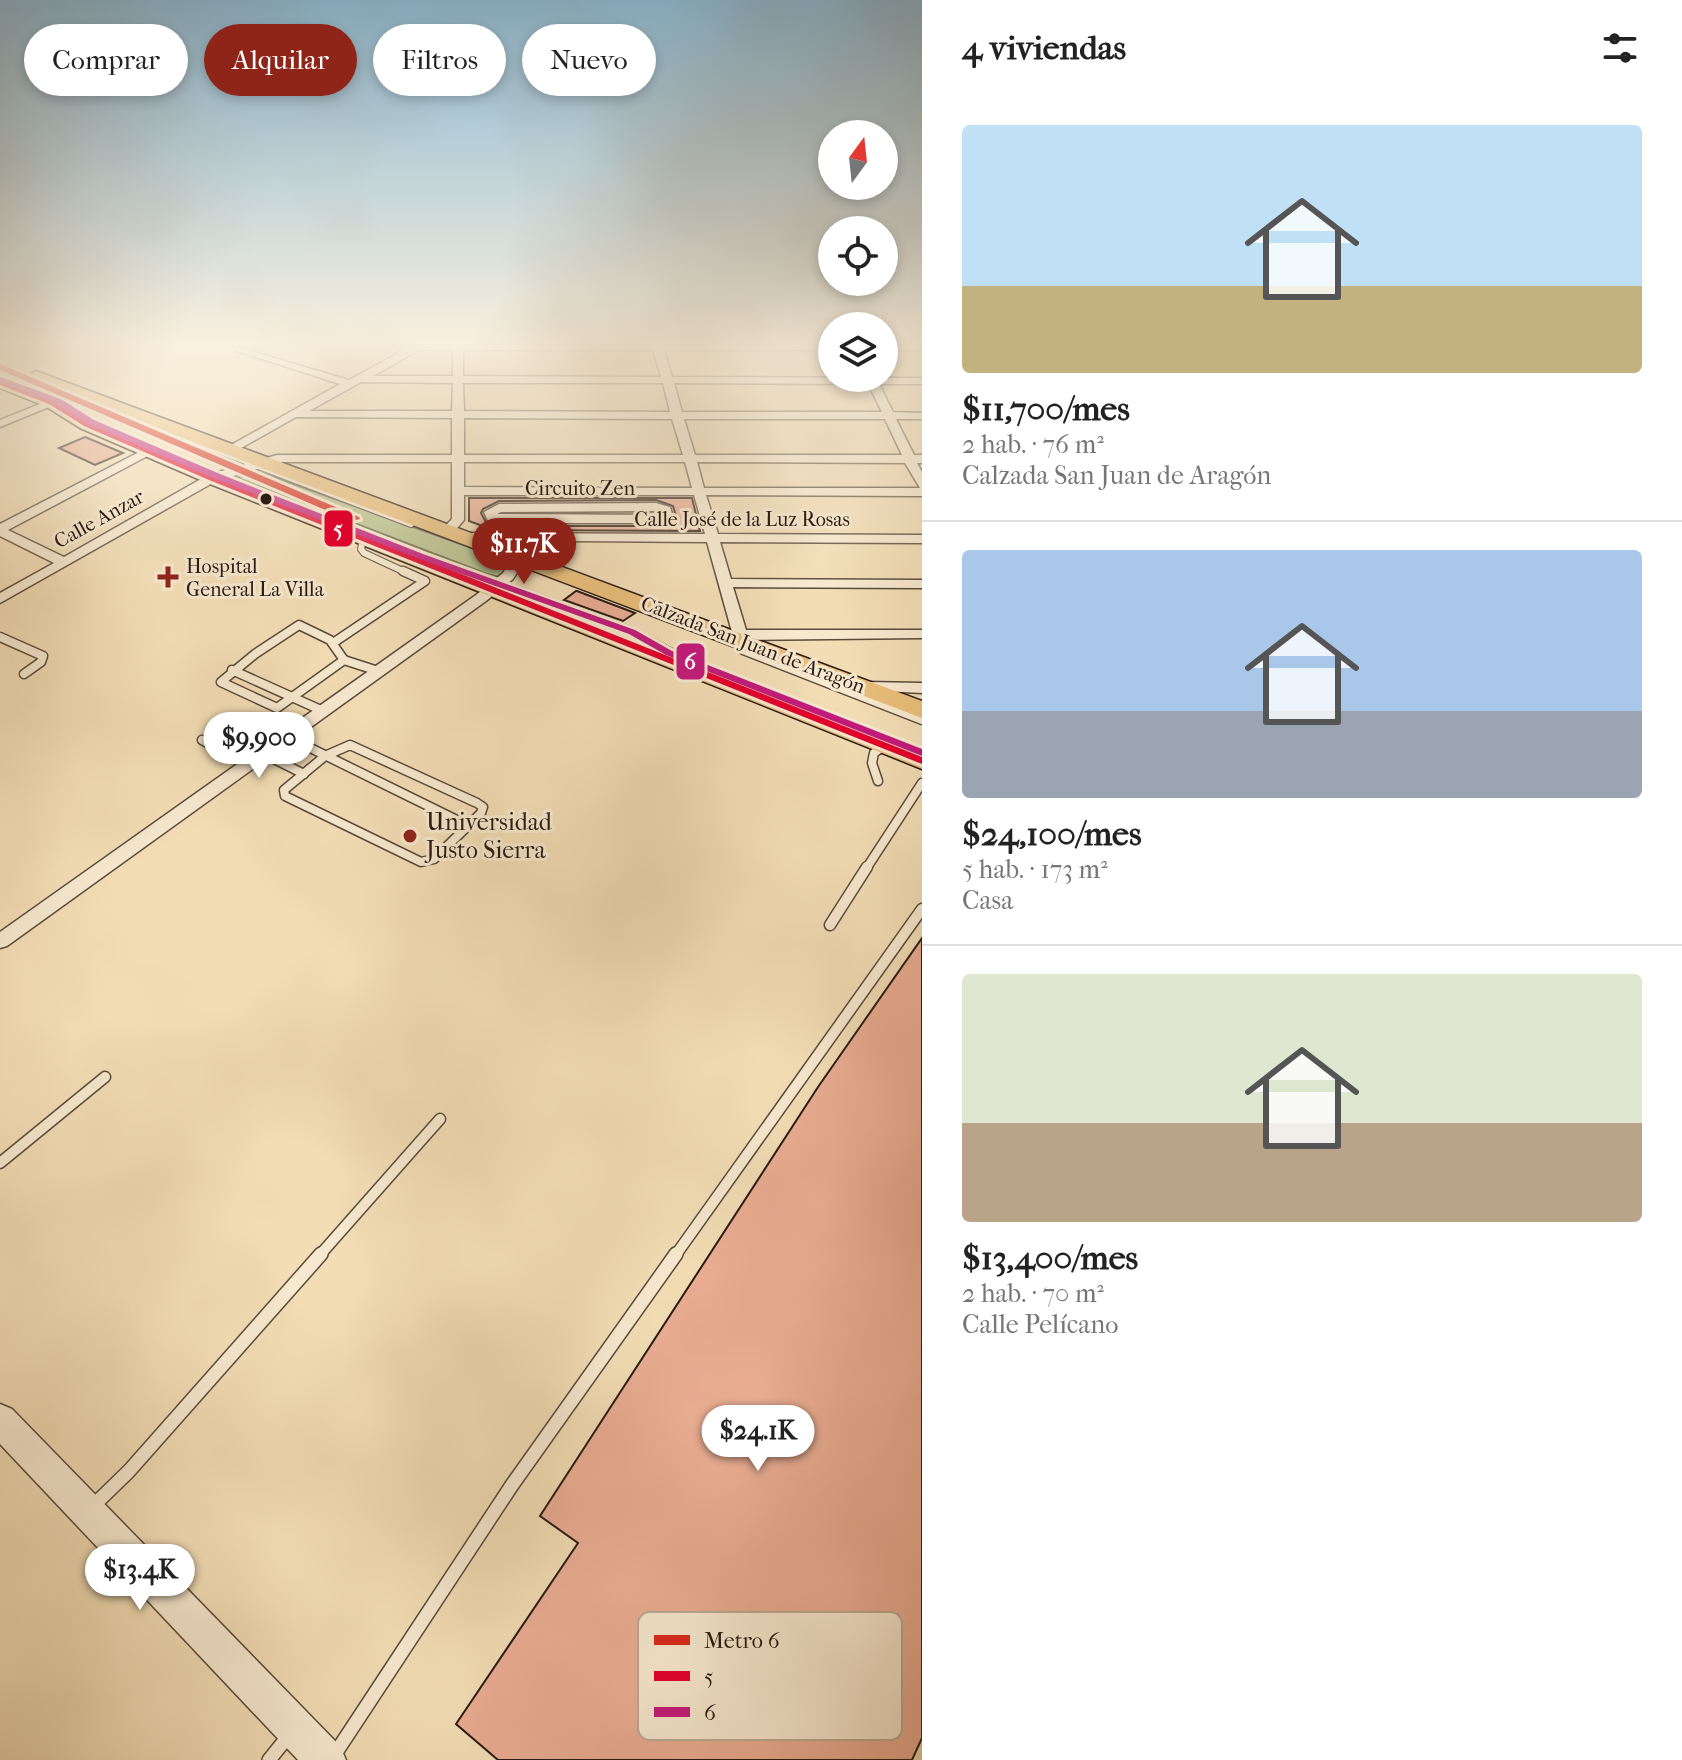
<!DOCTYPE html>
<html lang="es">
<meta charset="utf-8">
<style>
body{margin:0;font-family:"IM FELL French Canon",serif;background:#f6f6f6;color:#222;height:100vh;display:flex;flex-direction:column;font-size:30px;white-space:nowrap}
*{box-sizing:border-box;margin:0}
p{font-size:26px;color:#767676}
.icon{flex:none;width:44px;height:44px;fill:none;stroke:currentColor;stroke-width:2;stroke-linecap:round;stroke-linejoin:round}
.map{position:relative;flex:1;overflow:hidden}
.panel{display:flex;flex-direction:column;background:#fff;width:760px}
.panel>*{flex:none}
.guide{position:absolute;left:24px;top:24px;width:760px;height:72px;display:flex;gap:16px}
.needle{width:52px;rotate:15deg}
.controls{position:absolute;left:818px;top:120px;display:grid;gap:16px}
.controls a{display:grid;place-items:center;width:80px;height:80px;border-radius:50%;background:#fff;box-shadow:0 4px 12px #0003;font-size:40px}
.price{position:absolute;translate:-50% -68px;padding:0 18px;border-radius:28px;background:#fff;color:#222;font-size:26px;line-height:52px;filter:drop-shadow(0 2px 4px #0008)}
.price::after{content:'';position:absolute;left:50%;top:48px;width:24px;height:18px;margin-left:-12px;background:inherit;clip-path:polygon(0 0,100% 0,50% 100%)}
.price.on{background:#8f2418;color:#fff}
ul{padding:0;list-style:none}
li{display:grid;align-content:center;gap:16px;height:424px;padding:0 40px}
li+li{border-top:2px solid #e0e0e0}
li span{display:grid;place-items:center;height:248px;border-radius:8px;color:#555}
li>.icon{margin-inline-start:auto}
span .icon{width:144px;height:144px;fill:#fffc;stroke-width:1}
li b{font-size:34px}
h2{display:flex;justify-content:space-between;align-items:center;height:96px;padding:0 40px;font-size:34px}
.chip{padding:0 28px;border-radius:36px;background:#fff;box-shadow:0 4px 12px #0003;font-size:28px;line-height:72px}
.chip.on{background:#8f2418;color:#fff}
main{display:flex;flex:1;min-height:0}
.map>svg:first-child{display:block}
</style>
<main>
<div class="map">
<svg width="922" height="1760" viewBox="0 0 922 1760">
<rect width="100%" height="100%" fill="#f2ddb5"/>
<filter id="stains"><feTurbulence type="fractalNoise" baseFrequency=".0025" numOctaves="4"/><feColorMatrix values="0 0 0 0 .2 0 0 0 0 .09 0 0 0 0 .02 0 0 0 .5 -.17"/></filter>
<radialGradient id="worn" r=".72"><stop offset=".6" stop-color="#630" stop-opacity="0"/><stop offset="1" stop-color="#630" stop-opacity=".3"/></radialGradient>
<path fill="#b8c28f" stroke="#706e51" stroke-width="2" d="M257,471L494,556L509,566L503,578L487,574L237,478Z"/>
<g fill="#eaad93" stroke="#281a13" stroke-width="2" fill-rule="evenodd">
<path d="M85,437L123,453L95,465L59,448Z"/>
<path d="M469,498H692L700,531L493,530L469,521ZM656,500L673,506L676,516L673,523L659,526H499L487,524L481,513L483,509L499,501Z"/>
<path d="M576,591H577L635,613L623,621L564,600Z"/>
<path d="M922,938V1738L912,1760H498L456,1724L578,1543L540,1516L818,1087Z"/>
</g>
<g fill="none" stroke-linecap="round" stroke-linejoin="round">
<defs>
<g id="service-far3">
<path d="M0,366L37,381"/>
<path d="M111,410L411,524"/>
<path d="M363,539L361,549L364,553L407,573"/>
<path d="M461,570L469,573"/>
</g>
<g id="service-far2">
<path d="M463,571L632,632L673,654"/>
<path d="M299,625L330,640L344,660L277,708L221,682L255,654Z"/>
<path d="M0,637L43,656L41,662L24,674"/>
<path d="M333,643L425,581L403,571"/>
<path d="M743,650L922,720"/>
<path d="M344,660L378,671"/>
<path d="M232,670L323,711"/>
<path d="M286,736L469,826"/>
<path d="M202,740L246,765"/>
<path d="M350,745L477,803L483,807L481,813L434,859L421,862L285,796L284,790L325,756Z"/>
<path d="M262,753L304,774"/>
<path d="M878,781L872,763L874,753L884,746"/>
<path d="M866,869L922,783"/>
</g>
<g id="service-far1">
<path d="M830,925L867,867"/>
<path d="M0,1163L105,1077"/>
<path d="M319,1256L440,1119"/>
<path d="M675,1256L922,909"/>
</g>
<g id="service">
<path d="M92,1507L129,1471L321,1254"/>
<path d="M269,1760L290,1734"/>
<path d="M331,1760L512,1485L676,1254"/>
</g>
<g id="minor">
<path d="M413,345H832V350H664L672,377L922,378V384H879L893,412L922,413V419H896L914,455H922V463H917L922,472V496L706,495L718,534L922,535V543L720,542L731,579L922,580V588L733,587L746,630H922V638L729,640L727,637L732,632L707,542L461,540L459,537L466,533L705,534L694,495H464V520L453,533H443L441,530L452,519V462H282L216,481L0,603V593L54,563L0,536V524L145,449L155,452L8,530L64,557L208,475L277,455H452V418L296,417L234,452L224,449L340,384L237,351V347L349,380ZM419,350H453V376H373ZM463,350H653L661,377L463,376ZM361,382L453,383L452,411H309ZM463,383H663L670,412L464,411ZM674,383L868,384L882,412H682ZM464,418L672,419L683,455H464ZM684,419H885L902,455H695ZM464,462H685L692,488L464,487ZM697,462L905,463L920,488H704Z"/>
<rect x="884" y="345" width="38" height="5"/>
<path d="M52,399L56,400V404L0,427V420Z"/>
<path d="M656,503L670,507L673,517L672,520L659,523H499L488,521L484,512L499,504ZM655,511L660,515L497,514L501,512Z"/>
<path d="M520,553L527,557L513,579L486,601L7,946L0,948V932L476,595L503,573L515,554Z"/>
<path d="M866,682L922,683V693L861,690L858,687Z"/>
</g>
<path id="tertiary" d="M0,1404L12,1409L340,1746L346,1760H298L0,1444Z"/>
<g id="primary">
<path d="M36,371L922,701V718L30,380L27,376Z"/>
<path d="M0,377L59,398L94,420L219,474L922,751V769L205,482L80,428L45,406L0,388Z"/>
</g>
</defs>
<use href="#service-far3" stroke="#5a4b3c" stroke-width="8"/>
<use href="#service-far2" stroke="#5a4b3c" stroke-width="11"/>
<use href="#service-far1" stroke="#5a4b3c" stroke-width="13"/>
<use href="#service" stroke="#5a4b3c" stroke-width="16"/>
<use href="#minor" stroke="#5a4b3c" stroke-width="3"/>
<use href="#tertiary" stroke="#5a4b3c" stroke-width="3"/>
<use href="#primary" stroke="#281a13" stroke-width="3"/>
<use href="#service-far3" stroke="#f7e9cf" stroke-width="6"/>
<use href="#service-far2" stroke="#f7e9cf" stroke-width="8"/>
<use href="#service-far1" stroke="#f7e9cf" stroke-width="10"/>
<use href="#service" stroke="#f7e9cf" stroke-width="13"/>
<use href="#minor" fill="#f7e9cf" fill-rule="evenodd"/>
<use href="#tertiary" fill="#f7e9cf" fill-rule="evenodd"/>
<use href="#primary" fill="#e9be7a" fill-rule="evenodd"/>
<defs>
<path id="bus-1" d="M0,380L55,400L90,422L215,476L922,757V764L209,480L84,426L49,404L0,385Z"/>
<path id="bus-2" d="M0,377L61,399L94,420L220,474L423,554L635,630L672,651L922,749V756L666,655L629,634L417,558L214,478L88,424L55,403L0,382Z"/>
</defs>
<use href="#bus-1" stroke="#f7e9cf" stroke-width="6"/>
<use href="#bus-2" stroke="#f7e9cf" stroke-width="6"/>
<use href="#bus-1" fill="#e4002b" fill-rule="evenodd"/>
<use href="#bus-2" fill="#c21a7c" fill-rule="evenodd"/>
<defs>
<path id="metro-1" d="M0,364L359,517L360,519L351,521L0,370Z"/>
</defs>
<use href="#metro-1" stroke="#f7e9cf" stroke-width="6"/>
<use href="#metro-1" fill="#da291c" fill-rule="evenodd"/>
</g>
<linearGradient id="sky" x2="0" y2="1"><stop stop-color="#89b7d3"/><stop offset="0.58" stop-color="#f9f0de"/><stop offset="1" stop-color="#f9f0de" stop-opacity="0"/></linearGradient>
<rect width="922" height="591" fill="url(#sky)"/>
<circle fill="#281a13" stroke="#f7e9cf" stroke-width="3" cx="266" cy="499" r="7"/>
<g fill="#8f2418" stroke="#f7e9cf" stroke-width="3">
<path d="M164 565h8v8h8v8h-8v8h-8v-8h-8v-8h8z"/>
<circle cx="410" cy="836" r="8"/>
</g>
<g text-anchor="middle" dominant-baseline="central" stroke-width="6" stroke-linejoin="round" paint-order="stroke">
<g font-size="20" fill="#281a13" stroke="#f7e9cf">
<text x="580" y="488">Circuito Zen</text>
<text transform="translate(99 519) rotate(-29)">Calle Anzar</text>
<text x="742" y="519">Calle José de la Luz Rosas</text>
<text transform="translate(753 645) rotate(21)">Calzada San Juan de Aragón</text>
</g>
<g font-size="20" fill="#281a13" stroke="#f7e9cf" text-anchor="start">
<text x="186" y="566">Hospital<tspan x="186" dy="23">General La Villa</tspan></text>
</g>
<g font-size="24" fill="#281a13" stroke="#f7e9cf" text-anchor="start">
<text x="426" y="822">Universidad<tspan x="426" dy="28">Justo Sierra</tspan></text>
</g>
</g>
<rect x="638" y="1612" width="264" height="128" rx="12" fill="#f7e9cf" stroke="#b9ab97" stroke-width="2"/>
<rect x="654" y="1635" width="36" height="10" fill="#da291c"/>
<rect x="654" y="1671" width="36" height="10" fill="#e4002b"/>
<rect x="654" y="1707" width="36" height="10" fill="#c21a7c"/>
<g font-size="22" fill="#281a13">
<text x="704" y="1648">Metro 6</text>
<text x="704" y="1684">5</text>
<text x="704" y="1720">6</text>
</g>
<g stroke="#f7e9cf" stroke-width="3">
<rect x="323" y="509" width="31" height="39" rx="8" fill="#e4002b"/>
<rect x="675" y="642" width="31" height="39" rx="8" fill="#c21a7c"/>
</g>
<g font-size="22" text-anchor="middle" font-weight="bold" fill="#fff">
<text x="338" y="536">5</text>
<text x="690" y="669">6</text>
</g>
<rect width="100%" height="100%" filter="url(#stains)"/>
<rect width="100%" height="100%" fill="url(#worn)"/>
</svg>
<div class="controls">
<a><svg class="needle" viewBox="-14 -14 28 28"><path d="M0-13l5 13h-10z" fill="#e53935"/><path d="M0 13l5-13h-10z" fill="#767676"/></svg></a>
<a><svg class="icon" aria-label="locate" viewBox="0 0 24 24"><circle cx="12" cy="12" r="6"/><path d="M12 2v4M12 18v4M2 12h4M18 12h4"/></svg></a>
<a><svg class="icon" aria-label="layers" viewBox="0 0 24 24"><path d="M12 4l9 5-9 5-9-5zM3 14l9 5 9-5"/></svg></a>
</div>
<b class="price on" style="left:524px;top:586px">$11.7K</b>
<b class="price" style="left:259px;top:780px">$9,900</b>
<b class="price" style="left:758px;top:1473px">$24.1K</b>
<b class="price" style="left:140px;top:1612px">$13.4K</b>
<div class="guide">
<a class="chip">Comprar</a>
<a class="chip on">Alquilar</a>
<a class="chip">Filtros</a>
<a class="chip">Nuevo</a>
</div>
</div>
<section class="panel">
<h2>4 viviendas<svg class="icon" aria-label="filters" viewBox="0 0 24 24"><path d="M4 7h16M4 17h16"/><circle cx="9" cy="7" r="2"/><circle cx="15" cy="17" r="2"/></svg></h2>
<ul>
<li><span style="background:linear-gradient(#bfe0f5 65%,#c2b280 0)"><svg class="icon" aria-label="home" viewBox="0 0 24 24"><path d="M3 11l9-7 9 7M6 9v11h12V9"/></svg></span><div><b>$11,700/mes</b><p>2 hab. · 76 m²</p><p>Calzada San Juan de Aragón</p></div></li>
<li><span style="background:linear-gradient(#a9c7e8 65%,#9aa5b1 0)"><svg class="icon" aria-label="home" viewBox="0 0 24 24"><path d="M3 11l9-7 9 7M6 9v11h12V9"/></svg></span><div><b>$24,100/mes</b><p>5 hab. · 173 m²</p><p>Casa</p></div></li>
<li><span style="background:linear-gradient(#dfe7d0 60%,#b9a48a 0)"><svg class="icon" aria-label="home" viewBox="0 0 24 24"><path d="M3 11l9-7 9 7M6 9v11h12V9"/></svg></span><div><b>$13,400/mes</b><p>2 hab. · 70 m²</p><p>Calle Pelícano</p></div></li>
</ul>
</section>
</main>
